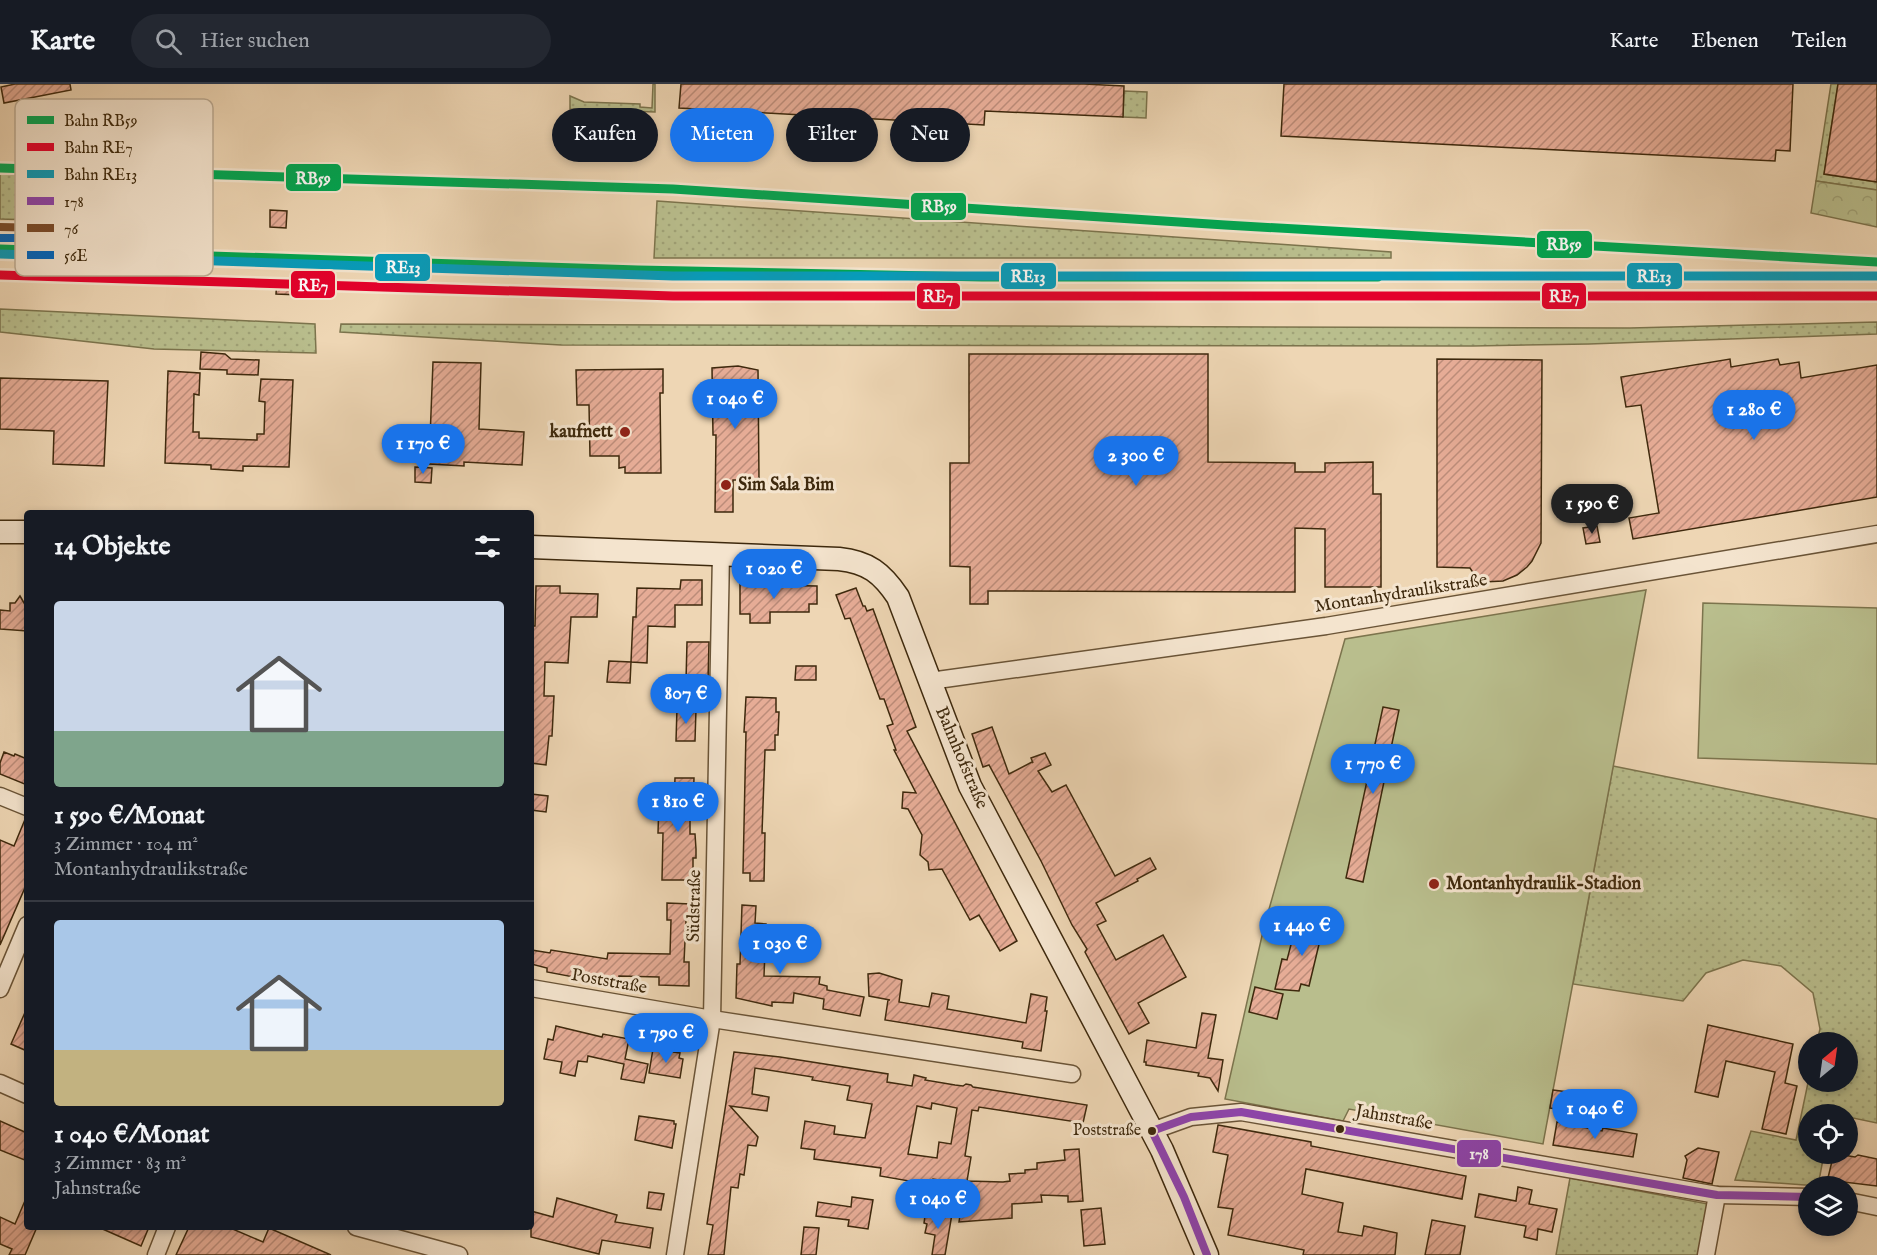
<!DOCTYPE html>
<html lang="de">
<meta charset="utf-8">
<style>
body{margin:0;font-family:"IM FELL English",serif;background:#242831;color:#f1f3f6;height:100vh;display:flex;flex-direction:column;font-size:22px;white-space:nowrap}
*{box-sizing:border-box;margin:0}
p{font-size:20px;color:#9ea1a6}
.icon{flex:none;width:33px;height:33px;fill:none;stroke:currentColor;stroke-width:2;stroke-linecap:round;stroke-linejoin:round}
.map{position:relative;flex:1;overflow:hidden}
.drawer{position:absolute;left:24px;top:426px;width:510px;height:720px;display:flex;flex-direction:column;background:#171b24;border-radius:6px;box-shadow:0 3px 9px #0003}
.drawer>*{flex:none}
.top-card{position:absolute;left:552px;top:24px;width:570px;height:54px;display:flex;gap:12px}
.needle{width:39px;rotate:29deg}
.buttons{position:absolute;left:1798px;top:948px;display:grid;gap:12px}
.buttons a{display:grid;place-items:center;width:60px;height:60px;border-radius:50%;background:#171b24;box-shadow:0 3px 9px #0003;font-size:30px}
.price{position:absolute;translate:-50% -51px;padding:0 14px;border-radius:21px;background:#1a73e8;color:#fff;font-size:20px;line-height:39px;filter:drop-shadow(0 2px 3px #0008)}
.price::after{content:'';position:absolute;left:50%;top:36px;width:18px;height:14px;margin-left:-9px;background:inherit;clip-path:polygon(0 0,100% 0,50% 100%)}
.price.selected{background:#222;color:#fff}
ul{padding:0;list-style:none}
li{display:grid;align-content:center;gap:12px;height:318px;padding:0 30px}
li+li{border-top:2px solid #363941}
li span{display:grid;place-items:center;height:186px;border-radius:6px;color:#555}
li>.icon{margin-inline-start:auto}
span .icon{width:108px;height:108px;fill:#fffc;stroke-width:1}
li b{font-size:26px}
h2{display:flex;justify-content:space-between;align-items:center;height:72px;padding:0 30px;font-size:26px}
.chip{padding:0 21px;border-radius:27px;background:#171b24;box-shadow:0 3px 9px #0003;font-size:21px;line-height:54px}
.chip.selected{background:#1a73e8;color:#fff}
header{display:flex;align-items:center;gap:36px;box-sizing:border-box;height:84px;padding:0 30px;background:#171b24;border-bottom:2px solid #363941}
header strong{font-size:28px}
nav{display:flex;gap:33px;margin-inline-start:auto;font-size:21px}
.search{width:420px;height:54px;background:#242831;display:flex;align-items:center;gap:15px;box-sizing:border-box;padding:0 21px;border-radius:33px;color:#9ea1a6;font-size:22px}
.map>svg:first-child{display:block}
</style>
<header>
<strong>Karte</strong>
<div class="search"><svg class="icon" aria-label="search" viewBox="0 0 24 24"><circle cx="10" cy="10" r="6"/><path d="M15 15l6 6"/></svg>Hier suchen</div>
<nav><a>Karte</a><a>Ebenen</a><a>Teilen</a></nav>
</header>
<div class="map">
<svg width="1877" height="1171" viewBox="0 0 1877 1171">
<defs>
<pattern id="grass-dots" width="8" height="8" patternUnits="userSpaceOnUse" patternTransform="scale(1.5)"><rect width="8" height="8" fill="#b9be8d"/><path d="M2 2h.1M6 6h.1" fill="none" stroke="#a0a378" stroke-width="1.8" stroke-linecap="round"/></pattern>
<pattern id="forest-crowns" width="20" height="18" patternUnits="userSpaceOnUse" patternTransform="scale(1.5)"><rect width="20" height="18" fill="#b9be8d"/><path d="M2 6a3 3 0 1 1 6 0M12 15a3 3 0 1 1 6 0" fill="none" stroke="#a0a378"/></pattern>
<pattern id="building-hatch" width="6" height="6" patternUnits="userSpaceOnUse" patternTransform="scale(1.5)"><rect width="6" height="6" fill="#e6ac96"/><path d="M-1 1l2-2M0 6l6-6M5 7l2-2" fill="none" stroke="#bc8c79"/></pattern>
</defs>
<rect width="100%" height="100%" fill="#eed6b4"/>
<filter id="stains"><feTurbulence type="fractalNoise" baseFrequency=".00333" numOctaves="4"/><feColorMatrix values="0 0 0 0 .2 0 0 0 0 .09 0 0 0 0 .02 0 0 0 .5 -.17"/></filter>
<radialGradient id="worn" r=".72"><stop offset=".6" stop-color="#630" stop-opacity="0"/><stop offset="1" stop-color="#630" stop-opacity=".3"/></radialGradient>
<g fill="url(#grass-dots)" stroke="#7c744d" stroke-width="1.5">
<path d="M653,0H655V28L570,25V12L584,18L640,20V23L652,24Z"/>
<path d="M1831,0H1838L1824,90L1877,98V106L1816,97Z"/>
<path d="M1124,7L1147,8L1146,34L1123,33Z"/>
<path d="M0,90L66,94L32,136L0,135Z"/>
<path d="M657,117L1391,168V174H654Z"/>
<path d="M0,225L315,240L316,269L154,265L0,248Z"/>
<path d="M1877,238V250L1589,260L1473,262L561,261L340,248L341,240L1630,244Z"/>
<path d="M1613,682L1877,735V1039L1848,1033V1030H1809V1070H1824L1818,1102L1735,1096L1751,1047L1796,1056L1809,994V998H1848V958H1817L1820,945L1813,909L1781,882L1743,876L1706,889L1683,917L1573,900Z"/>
<path d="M1570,1094L1708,1120L1698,1171H1556Z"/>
</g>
<path fill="url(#forest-crowns)" stroke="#7c744d" stroke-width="1.5" d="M1816,97L1877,106V143L1811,129Z"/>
<g fill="#b9be8d" stroke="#7c744d" stroke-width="1.5">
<path d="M1646,506L1543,1060L1349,1025L1343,1037L1225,1015L1264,843L1345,555Z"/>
<path d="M1703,519L1877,524V680L1698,674Z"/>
</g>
<g fill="url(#building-hatch)" stroke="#3e290d" stroke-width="1.5" fill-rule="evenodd">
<path d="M15,0H70L71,6L4,19L1,3Z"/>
<path d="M681,0H1084L1124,2L1123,33L985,27L984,41L679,24Z"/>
<path d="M1284,0H1793L1790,67L1776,66L1775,77L1281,52Z"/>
<path d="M1838,0H1877V98L1824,90Z"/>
<path d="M270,126L287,127L286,144L270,143Z"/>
<path d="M277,196L325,197V212L276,210Z"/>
<path d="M201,268L225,270L231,275L259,276L258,291L227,290V286L200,285Z"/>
<path d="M969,270H1208V378L1295,379V388H1325V379L1373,378V410H1381V503H1325V445L1295,444V508L988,507V520H970V483L950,482V379H969Z"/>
<path d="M1437,275L1542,276L1541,459L1532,477L1527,483L1517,491L1503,497L1483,498L1476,493L1470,484L1437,483Z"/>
<path d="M1730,275L1731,283L1778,275L1780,281L1799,278L1801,294L1877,281V413L1633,455L1629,434L1659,429L1641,321L1626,323L1621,293Z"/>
<path d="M433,278L481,279L479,345L524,348L522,381L464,378V382L429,380Z"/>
<path d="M738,282L758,286L759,396H733V428H715L716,351H713L712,284Z"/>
<path d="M663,285V309H660L661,389H625V383L619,384V372H590L589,321H577L576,286Z"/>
<path d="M168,287L200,289L199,311L194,310L193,348H199V354L257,356V350H264L265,318L259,317L261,295L293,296L289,383L243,382V387L211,385V381L165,379Z"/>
<path d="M0,294L108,297L104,382L53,380L54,347L0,345Z"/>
<path d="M415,383L432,384L431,399L415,398Z"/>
<path d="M1597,442L1600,458L1586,460L1583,444Z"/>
<path d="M681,496H702V521H675V543L648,542L647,579L631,578L633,533H636L637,504L680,505Z"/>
<path d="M740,496L764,497V501L817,502V520H809V528H770V539H750V530H740Z"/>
<path d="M536,502H560V509L598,510L597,533H571L568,579L545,578L544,612H554L552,652H549L546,681L531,679V542H535Z"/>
<path d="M856,504L863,522H865L867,527L873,525L916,643L907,647L1017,857L1000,867L979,831L970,836L942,785L929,786L928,778L920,771L922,751L908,725L902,724L903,708L916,709L894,666H896L887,642L893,640L884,615H880L850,534L845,535L836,511Z"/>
<path d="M20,512L27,524V547L0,545V526L10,527V519H15Z"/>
<path d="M687,558H709L708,597H686Z"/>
<path d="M609,577L631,578L630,599L607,598Z"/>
<path d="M796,582H816V596H795Z"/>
<path d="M746,613L776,614V628H779L778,651H775V666H765L762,749H765L764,797H750V789H743L746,648H744Z"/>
<path d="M1383,623L1399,626L1363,798L1346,794Z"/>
<path d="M677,624L696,625L695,657H676Z"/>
<path d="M992,643L1009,690L1032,678L1033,679L1031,674L1045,669L1051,681L1038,687L1052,708L1066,701L1115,792L1150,774L1156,785L1137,795L1138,797L1096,819L1106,837L1097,841L1116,876L1163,851L1186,893L1138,919L1149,939L1129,950L1085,868L1087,865L1072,841L1041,777L989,681L983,683L972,650Z"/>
<path d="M4,668L14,672L15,670L27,675V701L0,690V679Z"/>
<path d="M675,694H694L693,720H690V750H695L696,765V774H693V789H692V796H662L663,749H658L659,719H674Z"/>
<path d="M531,710L548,712L546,728L531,726Z"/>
<path d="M26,733L27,799L0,861V756L14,762Z"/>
<path d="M667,819L691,820V836H686L684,878H689V902L659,901V893L619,892V895L615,894L614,904L590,900V896L547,888V884L531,880V866L550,869L551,866L607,875L608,869L670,870L671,836H667Z"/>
<path d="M742,821L756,822L755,839L766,840L764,892L820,893L819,900L827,902V906L864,913L860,932L823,925L824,915L794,909L793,919L772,918V922L736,914L737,880H740Z"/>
<path d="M1312,828L1326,831L1309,902L1301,900L1299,907L1275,905L1282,875L1287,876L1293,853L1305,856Z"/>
<path d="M879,889L902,896L899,918L929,923L932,909L949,912L947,925L1026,939L1031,910L1047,913L1045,927H1047L1041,967L1022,964L1023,958L885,936L888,916H890L869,912L868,890Z"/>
<path d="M1255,903L1283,910L1277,935L1249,928Z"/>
<path d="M27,924V967L11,960Z"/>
<path d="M1202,929L1216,931L1208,974L1223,976L1218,1007L1210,994L1198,992L1199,989L1146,981V978H1144L1147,956L1196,964Z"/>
<path d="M1708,941L1793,960L1785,999L1797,1002L1786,1050L1762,1045L1775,988L1726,977L1718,1013L1695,1008Z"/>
<path d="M556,942L602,953L603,950L629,955L625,975L648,980L644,999L621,995L624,980L588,972L587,978L578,977L575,992L560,989L562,978L544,975L548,955L553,956Z"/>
<path d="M653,965L680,969L679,974L683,975L680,994L649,989Z"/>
<path d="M734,968L780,973L888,990L887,998L912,1002L914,991L926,994L925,996L955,1001L963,1002L966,1000L971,1001L973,1003L1087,1021L1083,1039L979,1023L978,1027L972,1026L965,1072L971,1073L967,1097L1003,1098L1010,1097L1009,1090L1025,1089V1086L1037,1085V1079L1065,1076L1064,1066L1079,1065L1083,1117L1068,1118V1112L1041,1111L1042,1118L1012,1120V1134L959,1138L965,1100L933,1095L932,1101L880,1092L881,1084L814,1075L815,1066L801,1064L805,1037L835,1042L834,1050L865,1054L872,1020L847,1016L850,1002L812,996L813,993L755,984L752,1010L769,1013L767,1027L730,1022L758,1053L756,1062L748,1061L744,1091L740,1090L738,1104L731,1103L724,1171H708L713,1141L707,1140ZM932,1019L957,1024L951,1060L939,1058L937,1074L908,1070L917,1022L931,1025Z"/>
<path d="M1553,1006L1568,1008L1565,1026L1550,1024Z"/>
<path d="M639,1032L674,1037V1040H676L672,1064L635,1056Z"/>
<path d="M0,1037L27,1049V1077L0,1066Z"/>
<path d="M1557,1038L1602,1047L1603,1044L1637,1050L1633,1073L1553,1061Z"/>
<path d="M1218,1041L1311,1058V1062L1466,1092L1462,1115L1306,1085L1302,1110L1343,1119L1338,1148L1362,1152L1364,1142L1397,1149L1395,1171H1303L1304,1166L1228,1151L1233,1125L1218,1123L1228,1071L1213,1068Z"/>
<path d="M1698,1064L1719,1068L1712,1100L1683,1094L1687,1076L1685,1072Z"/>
<path d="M1837,1070L1855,1073L1858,1071L1877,1075V1102L1844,1098L1843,1101L1827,1098L1833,1073Z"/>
<path d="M1518,1103L1532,1106L1529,1120L1557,1125L1552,1148L1538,1145L1537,1156L1524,1153L1526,1142L1475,1133L1479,1110L1516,1117Z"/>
<path d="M649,1108L664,1110L661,1126L647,1124Z"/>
<path d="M27,1112V1143H37L25,1171H9L12,1165L0,1160V1133L15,1140Z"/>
<path d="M852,1113L873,1116L868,1145L848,1142L849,1136L816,1132L818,1118L851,1123Z"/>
<path d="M557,1114L617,1131L615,1138L653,1144L650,1164L602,1156L599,1170L531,1153V1127L553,1133Z"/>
<path d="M1101,1124L1105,1160L1084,1162L1081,1126Z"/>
<path d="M926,1125L952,1130L945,1171H932L935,1151L925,1149L927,1140L924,1139Z"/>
<path d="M1432,1136L1465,1142L1460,1171H1425Z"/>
<path d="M98,1143H149L141,1162Z"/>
<path d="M189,1143H228L263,1158L269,1144L331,1171H176Z"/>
<path d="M804,1143L819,1144L816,1171H801Z"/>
</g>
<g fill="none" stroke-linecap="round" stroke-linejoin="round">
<defs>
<g id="minor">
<path d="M930,597L1326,542L1877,450"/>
<path d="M0,712L27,723"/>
<path d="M531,904L712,935L1072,990"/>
<path d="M0,905L27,841"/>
<path d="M0,999L27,1011"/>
<path d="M1152,1047L1191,1033L1241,1028L1717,1111L1809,1113"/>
<path d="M1848,1117L1877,1123"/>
<path d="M356,1143L459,1171"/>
<path d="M156,1171L167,1143"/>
<path d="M675,1171L712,935L721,470"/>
<path d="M1706,1171L1717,1111"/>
</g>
<g id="secondary">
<path d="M0,448H27"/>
<path d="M531,463L839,475C868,478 882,489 898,513L970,702L1162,1066L1207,1171"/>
</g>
</defs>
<use href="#minor" stroke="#6a5437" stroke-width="19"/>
<use href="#secondary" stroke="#3e290d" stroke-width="25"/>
<use href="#minor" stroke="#f4e4ce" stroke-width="16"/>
<use href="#secondary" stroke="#f4e4ce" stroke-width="22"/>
<defs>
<g id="bus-1">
<path d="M1152,1047L1191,1033L1241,1028L1717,1111L1809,1113"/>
<path d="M1152,1047L1184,1113L1207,1171"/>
</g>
<g id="bus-2">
<path d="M91,105C119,106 120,138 96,145L47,144L74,115Z"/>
<path d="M0,143L47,144"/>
</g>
<g id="bus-3">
<path d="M42,133C53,118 68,101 87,95C115,88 134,122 117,143C114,146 111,151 107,153C93,159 63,155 47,154"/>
<path d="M0,154H46"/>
</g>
</defs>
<use href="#bus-1" stroke="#f4e4ce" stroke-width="12"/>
<use href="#bus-2" stroke="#f4e4ce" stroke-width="12"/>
<use href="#bus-3" stroke="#f4e4ce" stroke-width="12"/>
<use href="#bus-1" stroke="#8e44ad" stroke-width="8"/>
<use href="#bus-2" stroke="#7a4b2a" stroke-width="8"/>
<use href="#bus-3" stroke="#0065bd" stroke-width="8"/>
<defs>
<g id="rail-1">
<path d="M0,84L673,105L1225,141L1877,178"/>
<path d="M0,165L638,186L982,193H1378"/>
</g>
<path id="rail-2" d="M0,191L673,212H1877"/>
<path id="rail-3" d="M0,170L673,192H1877"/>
</defs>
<use href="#rail-1" stroke="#f4e4ce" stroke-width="14"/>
<use href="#rail-2" stroke="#f4e4ce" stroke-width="14"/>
<use href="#rail-3" stroke="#f4e4ce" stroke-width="14"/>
<use href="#rail-1" stroke="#00a651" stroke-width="9"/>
<use href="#rail-2" stroke="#e4002b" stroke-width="9"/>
<use href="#rail-3" stroke="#069cbb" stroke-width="9"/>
</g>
<g fill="#8f2418" stroke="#f4e4ce" stroke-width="2">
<circle cx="625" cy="348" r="6"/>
<circle cx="726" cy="401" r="6"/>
<circle cx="1434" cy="800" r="6"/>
</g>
<g fill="#3e290d" stroke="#f4e4ce" stroke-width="2">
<circle cx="1340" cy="1045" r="5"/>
<circle cx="1152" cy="1047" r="5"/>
</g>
<g text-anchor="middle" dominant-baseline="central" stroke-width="6" stroke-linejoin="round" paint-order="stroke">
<g font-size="16" fill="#3e290d" stroke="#f4e4ce" text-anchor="end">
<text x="1141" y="1047">Poststraße</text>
</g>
<g font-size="18" font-weight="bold" fill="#3e290d" stroke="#f4e4ce" text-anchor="start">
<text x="613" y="348" text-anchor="end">kaufnett</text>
<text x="738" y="401">Sim Sala Bim</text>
<text x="1446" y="800">Montanhydraulik-Stadion</text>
</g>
<g font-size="18" fill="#3e290d" stroke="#f4e4ce">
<text transform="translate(1401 510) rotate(-9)">Montanhydraulikstraße</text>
<text transform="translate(961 674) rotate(67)">Bahnhofstraße</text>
<text transform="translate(695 822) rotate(-89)">Südstraße</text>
<text transform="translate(609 898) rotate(10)">Poststraße</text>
<text transform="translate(1394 1034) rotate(10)">Jahnstraße</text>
</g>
</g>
<rect x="15" y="15" width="198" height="177" rx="9" fill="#f4e4ce" stroke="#bdac94" stroke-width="1.5"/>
<rect x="27" y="32" width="27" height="8" fill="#00a651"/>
<rect x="27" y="59" width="27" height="8" fill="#e4002b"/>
<rect x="27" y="86" width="27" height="8" fill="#069cbb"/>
<rect x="27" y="113" width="27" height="8" fill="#8e44ad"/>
<rect x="27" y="140" width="27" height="8" fill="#7a4b2a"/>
<rect x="27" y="167" width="27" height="8" fill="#0065bd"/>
<g font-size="16" fill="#3e290d">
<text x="64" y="42">Bahn RB59</text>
<text x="64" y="69">Bahn RE7</text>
<text x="64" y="96">Bahn RE13</text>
<text x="64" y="123">178</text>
<text x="64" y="150">76</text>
<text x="64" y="177">56E</text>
</g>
<g stroke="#f4e4ce" stroke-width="2">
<rect x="285" y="79" width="57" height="29" rx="6" fill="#00a651"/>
<rect x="910" y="108" width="57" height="29" rx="6" fill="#00a651"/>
<rect x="1536" y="146" width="57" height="29" rx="6" fill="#00a651"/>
<rect x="374" y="169" width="57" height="29" rx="6" fill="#069cbb"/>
<rect x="1000" y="178" width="57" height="28" rx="6" fill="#069cbb"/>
<rect x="1626" y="178" width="57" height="28" rx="6" fill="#069cbb"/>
<rect x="290" y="186" width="46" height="29" rx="6" fill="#e4002b"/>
<rect x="916" y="198" width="45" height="28" rx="6" fill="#e4002b"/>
<rect x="1541" y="198" width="46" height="28" rx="6" fill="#e4002b"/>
<rect x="1456" y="1055" width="46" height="29" rx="6" fill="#8e44ad"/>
</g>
<g font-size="16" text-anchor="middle" font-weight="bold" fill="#fff">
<text x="313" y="100">RB59</text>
<text x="939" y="128">RB59</text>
<text x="1564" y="166">RB59</text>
<text x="403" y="189">RE13</text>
<text x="1028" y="198">RE13</text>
<text x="1654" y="198">RE13</text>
<text x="313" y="207">RE7</text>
<text x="938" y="218">RE7</text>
<text x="1564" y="218">RE7</text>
<text x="1479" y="1075">178</text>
</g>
<rect width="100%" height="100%" filter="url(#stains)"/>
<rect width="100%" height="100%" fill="url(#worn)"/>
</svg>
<div class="buttons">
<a><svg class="needle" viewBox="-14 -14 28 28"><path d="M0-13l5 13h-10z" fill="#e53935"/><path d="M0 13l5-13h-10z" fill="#9ea1a6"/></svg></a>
<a><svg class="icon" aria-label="locate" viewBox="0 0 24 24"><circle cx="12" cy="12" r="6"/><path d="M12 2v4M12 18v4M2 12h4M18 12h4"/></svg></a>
<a><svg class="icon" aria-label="layers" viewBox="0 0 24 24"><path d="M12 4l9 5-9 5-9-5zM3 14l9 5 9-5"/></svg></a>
</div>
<b class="price" style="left:735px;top:346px">1 040 €</b>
<b class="price" style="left:1754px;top:357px">1 280 €</b>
<b class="price" style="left:423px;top:391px">1 170 €</b>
<b class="price" style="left:1136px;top:403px">2 300 €</b>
<b class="price selected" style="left:1592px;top:451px">1 590 €</b>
<b class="price" style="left:774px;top:516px">1 020 €</b>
<b class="price" style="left:686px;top:641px">807 €</b>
<b class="price" style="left:1373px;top:711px">1 770 €</b>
<b class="price" style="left:678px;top:749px">1 810 €</b>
<b class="price" style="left:1302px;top:873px">1 440 €</b>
<b class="price" style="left:780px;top:891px">1 030 €</b>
<b class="price" style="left:666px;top:980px">1 790 €</b>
<b class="price" style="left:1595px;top:1056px">1 040 €</b>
<b class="price" style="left:938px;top:1146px">1 040 €</b>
<div class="top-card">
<a class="chip">Kaufen</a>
<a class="chip selected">Mieten</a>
<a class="chip">Filter</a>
<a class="chip">Neu</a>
</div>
<section class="drawer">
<h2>14 Objekte<svg class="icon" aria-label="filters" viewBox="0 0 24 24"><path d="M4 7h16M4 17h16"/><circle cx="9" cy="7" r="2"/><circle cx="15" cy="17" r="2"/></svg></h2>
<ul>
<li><span style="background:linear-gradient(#c9d6e8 70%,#7fa58c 0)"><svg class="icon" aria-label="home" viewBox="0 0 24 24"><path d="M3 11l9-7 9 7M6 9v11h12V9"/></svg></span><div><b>1 590 €/Monat</b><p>3 Zimmer · 104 m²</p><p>Montanhydraulikstraße</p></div></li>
<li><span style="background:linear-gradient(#a9c7e8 70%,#c2b280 0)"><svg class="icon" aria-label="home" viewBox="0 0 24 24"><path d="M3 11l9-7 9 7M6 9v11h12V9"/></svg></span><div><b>1 040 €/Monat</b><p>3 Zimmer · 83 m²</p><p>Jahnstraße</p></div></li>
</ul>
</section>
</div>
